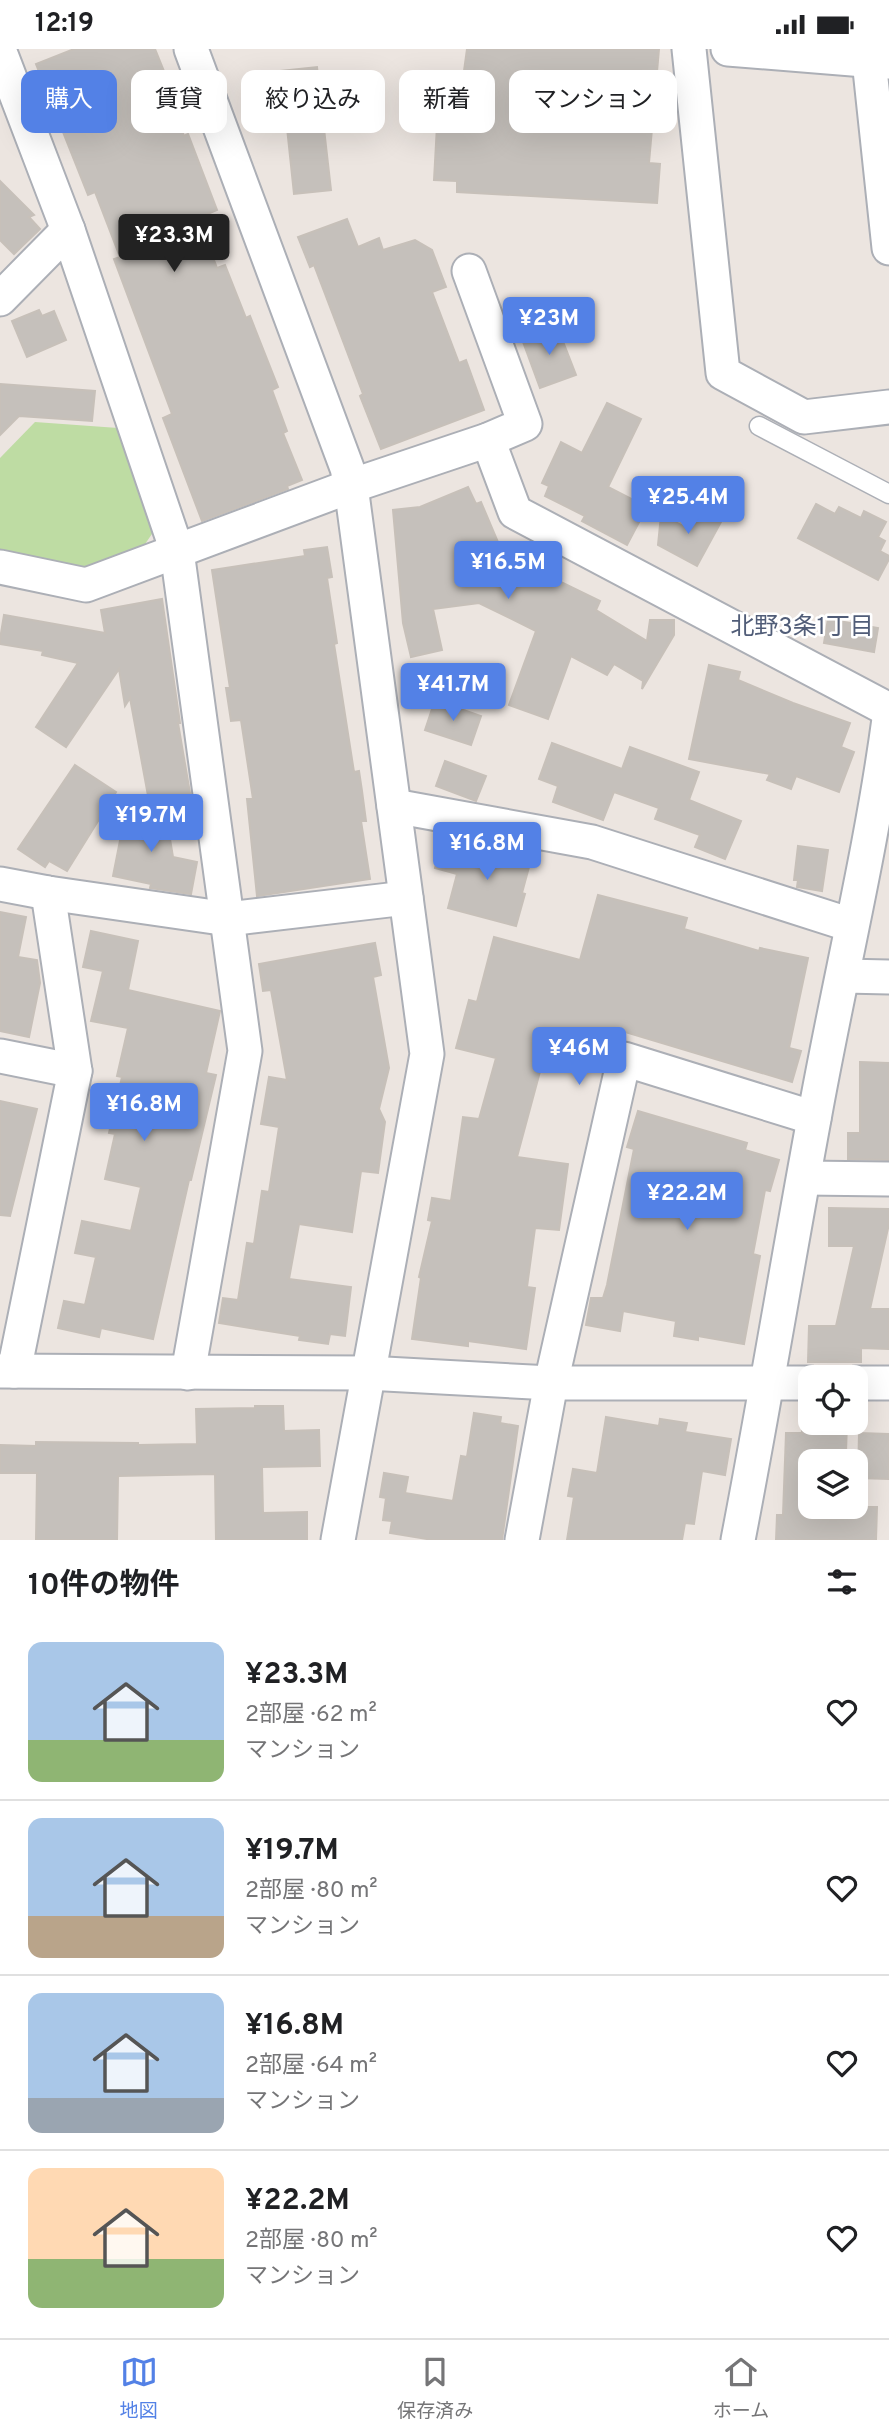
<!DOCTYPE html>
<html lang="ja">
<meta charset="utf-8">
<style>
body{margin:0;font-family:Overpass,"Noto Sans JP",sans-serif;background:#f2f2f2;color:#202124;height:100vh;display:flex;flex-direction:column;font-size:26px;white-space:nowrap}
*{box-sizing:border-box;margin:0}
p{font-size:23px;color:#757577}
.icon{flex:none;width:38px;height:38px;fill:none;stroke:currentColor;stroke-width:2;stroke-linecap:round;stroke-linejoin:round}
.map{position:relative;height:1491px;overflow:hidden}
.details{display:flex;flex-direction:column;background:#fff;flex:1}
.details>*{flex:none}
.guide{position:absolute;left:21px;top:21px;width:847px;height:63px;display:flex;gap:14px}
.buttons{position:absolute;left:798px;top:1316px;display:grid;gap:14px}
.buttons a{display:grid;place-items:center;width:70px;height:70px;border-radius:14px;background:#fff;box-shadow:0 7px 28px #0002;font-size:35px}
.price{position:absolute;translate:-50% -60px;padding:0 16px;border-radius:7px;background:#5381e6;color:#fff;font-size:23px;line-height:46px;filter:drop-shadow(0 2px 4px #0008)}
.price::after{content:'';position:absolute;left:50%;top:42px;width:21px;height:16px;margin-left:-10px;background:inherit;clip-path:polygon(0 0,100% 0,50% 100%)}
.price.current{background:#222;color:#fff}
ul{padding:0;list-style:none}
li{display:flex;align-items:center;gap:21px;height:175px;padding:0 28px}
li+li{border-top:2px solid #e0e0e0}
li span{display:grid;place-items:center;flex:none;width:196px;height:140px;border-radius:14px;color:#555}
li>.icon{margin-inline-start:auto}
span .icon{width:84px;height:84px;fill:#fffc;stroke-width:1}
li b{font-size:30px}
h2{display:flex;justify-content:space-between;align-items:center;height:84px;padding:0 28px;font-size:30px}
.tag{padding:0 24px;border-radius:14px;background:#fff;box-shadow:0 7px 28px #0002;font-size:24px;line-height:63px}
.tag.current{background:#5381e6;color:#fff}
.status{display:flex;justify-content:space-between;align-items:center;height:49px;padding:0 35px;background:#fff;direction:ltr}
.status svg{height:19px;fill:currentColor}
.tabs{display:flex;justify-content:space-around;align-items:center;height:98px;border-top:2px solid #e0e0e0;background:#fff;font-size:19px;color:#757577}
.tabs a{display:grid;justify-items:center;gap:4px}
.tabs .current{color:#5381e6}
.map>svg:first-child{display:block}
</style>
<div class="status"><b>12:19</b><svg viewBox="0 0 49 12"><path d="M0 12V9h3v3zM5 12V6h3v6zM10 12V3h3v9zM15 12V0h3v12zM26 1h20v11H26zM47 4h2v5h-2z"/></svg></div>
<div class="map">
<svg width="889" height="1491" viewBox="0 0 889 1491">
<rect width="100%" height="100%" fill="#ece5e0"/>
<path fill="#bedca3" d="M35,373L118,379L154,482L143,498L85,519L0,502V409Z"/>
<g fill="#c5c0bb" stroke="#c7c0b9" stroke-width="2">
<path d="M74,0H155L172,42L168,44L184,87L188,85L217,161L198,169L217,219L225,216L246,269L250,267L278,338L272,341L287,382L283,384L302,431L287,437L288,440L202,472L163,369L172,365L114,210L120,208L95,143L88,146L36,15Z"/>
<path d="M467,0H659L649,114L660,115L657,154L457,143V132L434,131L440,22H464Z"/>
<path d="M317,18L331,141L294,145L281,22Z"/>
<path d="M0,132L34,166L29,168L40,180L14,205L0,191Z"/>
<path d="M347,170L358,198L379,189L383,201L415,191L432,201L446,238L432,243L459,314L466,311L484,361L381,400L360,347L363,345L338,279L314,216L310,218L298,188Z"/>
<path d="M39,261L42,267L54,262L66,291L27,308L12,272Z"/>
<path d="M557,277L576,326L540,339L522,290Z"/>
<path d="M0,335L95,342L92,372L19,367L0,386Z"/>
<path d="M607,354L641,370L608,438L647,458L627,496L582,472L585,467L545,447L549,437L542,434L561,393L582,404Z"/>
<path d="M468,438L476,455L481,453L503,505L501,509L553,534L555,530L600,552L596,561L647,592L650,571H674V586L642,640L643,632L614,615L607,626L571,607L548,670L509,656L536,582L479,554L433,560L442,601L411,608L403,574L393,461L420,458Z"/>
<path d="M816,455L835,465L839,458L861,469L864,462L886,473L878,488L885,492L880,502L889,507V510L878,531L798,489Z"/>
<path d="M697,460L721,473L697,517L658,496L661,466L687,479Z"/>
<path d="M327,498L332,528L327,529L337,594L334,595L354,723L359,722L362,742L366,772H361L370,830L257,847L247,750H253L241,671L231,672L226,639H230L212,521L305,507L304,501Z"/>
<path d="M162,550L180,674H178L190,744L149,752L130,649L125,657L119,620L66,698L36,678L78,614L42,606L43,602L0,595V590L4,566L105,584L101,561Z"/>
<path d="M828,570L878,579L874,603L824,594Z"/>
<path d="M709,616L740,623L738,631L793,654L850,674L841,698L854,703L839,743L796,727L791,740L767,731L770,725L689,710Z"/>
<path d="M435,651L481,667L471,696L425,681Z"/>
<path d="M552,694L622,720L630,698L699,723L689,751L741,772L725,810L695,798L700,786L655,770L659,759L614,743L603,771L553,753L558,737L539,730Z"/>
<path d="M445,712L486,727L476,752L436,737Z"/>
<path d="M75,716L116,743L67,822L49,812L45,818L18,800Z"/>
<path d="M128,751L168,778L173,808L197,813L191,845L150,839L151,835L113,827Z"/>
<path d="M441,794L482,806L485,796L532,807L522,844L525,845L516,877L448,859L457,825L435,819Z"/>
<path d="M798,797L828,801L822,842L797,838L798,831H794Z"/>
<path d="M598,846L687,869L684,880L759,902L760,899L808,909L789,999L801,1002L792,1033L612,979L608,993L552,978L517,1108L568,1115L559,1181L535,1179L527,1238L535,1239L526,1300L468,1292V1297L412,1290L421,1229L419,1228L432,1172L428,1171L432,1149L451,1152L463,1068L479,1070L496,1009L456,999L469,951L477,953L494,888L580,911Z"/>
<path d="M0,863L26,868L18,908L37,911L40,934L29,988L0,982Z"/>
<path d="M91,882L138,892L128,941L220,962L206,1024L216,1026L191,1131H189L153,1290L101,1279L99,1288L58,1279L64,1252L85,1256L96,1208L75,1204L82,1172L131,1182L141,1138L105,1130L115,1085L109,1084L122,1028L117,1027L128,979L91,972L103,922L83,918Z"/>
<path d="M375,894L381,926L373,928L389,1019L379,1060L385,1073L378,1124L361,1122L352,1183L299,1175L289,1230L351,1238L345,1287L330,1285L328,1295L299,1291L300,1287L219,1274L223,1249L238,1251L247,1194L254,1195L262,1142L269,1143L279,1078L261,1075L269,1028L287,1031L271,941L263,942L259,915Z"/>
<path d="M860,1013L889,1014V1111L848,1110V1084H860Z"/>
<path d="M0,1052L37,1060L10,1167L0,1166Z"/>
<path d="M638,1062L747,1094L745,1101L779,1111L770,1142L765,1141L753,1205L760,1207L744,1295L698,1287V1291L674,1287L676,1272L623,1262L620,1282L586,1276L591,1249H603L607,1236L634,1100L627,1098Z"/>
<path d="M829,1159L889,1160V1175L870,1260H889V1300L861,1299V1313H808L809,1277H836L854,1197H829Z"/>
<path d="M255,1357H283L284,1382L319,1381L320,1417L262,1418L263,1464L307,1463V1491H216L215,1425L118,1427L117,1491H36L37,1424H0V1396L36,1397V1393L138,1394V1396L197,1395L196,1360L255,1359Z"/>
<path d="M474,1364L501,1368L500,1374L518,1377L502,1491H433L390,1484L392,1472L383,1471L386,1449L380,1448L384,1424L408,1428L405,1444L453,1452L461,1407L467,1408Z"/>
<path d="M606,1368L659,1377L660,1370L687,1374L685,1383L731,1390L725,1426L702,1422L694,1475L685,1474L682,1491H567L574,1448L568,1447L573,1420L597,1424Z"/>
<path d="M802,1374H847L846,1403L810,1402V1458H877L876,1491H776L777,1466H783L786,1384H802Z"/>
<path d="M859,1384L889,1385V1430L858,1429Z"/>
</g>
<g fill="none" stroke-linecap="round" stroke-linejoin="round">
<defs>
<path id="lane" d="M759,377L889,445"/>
<g id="street">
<path d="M191,0L347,419L351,437L427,1005L338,1491"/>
<path d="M689,0L723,324L804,368L889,358"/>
<path d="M728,0L889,13"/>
<path d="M0,3L68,181L177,502L245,1002L188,1324"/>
<path d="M869,11L889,199"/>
<path d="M0,250L68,181"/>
<path d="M488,391L515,463L889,661"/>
<path d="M0,518L86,536L351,437L488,391L525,375L469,222"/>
<path d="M394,757L592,793L851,876"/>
<path d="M0,835L48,844L228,870L406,849"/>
<path d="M844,927L889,928"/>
<path d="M0,1007L75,1022"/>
<path d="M804,1129L889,1130"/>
<path d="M0,1322L367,1324L551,1334H810"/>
<path d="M14,1322L75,1022L48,844"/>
<path d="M856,1334H889"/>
<path d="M522,1491L551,1334L624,1010L814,1069"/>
<path d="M738,1491C765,1351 788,1210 814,1070C838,936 871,804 889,670"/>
</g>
</defs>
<use href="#lane" stroke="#acafb6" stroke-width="21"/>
<use href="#street" stroke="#acafb6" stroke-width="37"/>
<use href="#lane" stroke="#fff" stroke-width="18"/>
<use href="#street" stroke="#fff" stroke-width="33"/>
</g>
<g text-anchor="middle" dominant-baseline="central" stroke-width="5" stroke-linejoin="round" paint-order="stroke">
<g font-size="24" fill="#515d78" stroke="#fff">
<text x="802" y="579">北野3条1丁目</text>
</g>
</g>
</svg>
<div class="buttons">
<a><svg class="icon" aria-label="locate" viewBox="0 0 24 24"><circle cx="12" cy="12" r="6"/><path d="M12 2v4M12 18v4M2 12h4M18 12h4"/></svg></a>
<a><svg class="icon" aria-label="layers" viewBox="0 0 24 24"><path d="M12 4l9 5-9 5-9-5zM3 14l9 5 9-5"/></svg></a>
</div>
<b class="price current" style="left:174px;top:225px">¥23.3M</b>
<b class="price" style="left:549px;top:308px">¥23M</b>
<b class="price" style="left:688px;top:487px">¥25.4M</b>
<b class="price" style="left:508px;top:552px">¥16.5M</b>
<b class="price" style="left:453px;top:674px">¥41.7M</b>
<b class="price" style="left:151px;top:805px">¥19.7M</b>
<b class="price" style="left:487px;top:833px">¥16.8M</b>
<b class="price" style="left:579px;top:1038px">¥46M</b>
<b class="price" style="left:144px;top:1094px">¥16.8M</b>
<b class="price" style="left:687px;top:1183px">¥22.2M</b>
<div class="guide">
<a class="tag current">購入</a>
<a class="tag">賃貸</a>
<a class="tag">絞り込み</a>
<a class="tag">新着</a>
<a class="tag">マンション</a>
</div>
</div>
<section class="details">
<h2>10件の物件<svg class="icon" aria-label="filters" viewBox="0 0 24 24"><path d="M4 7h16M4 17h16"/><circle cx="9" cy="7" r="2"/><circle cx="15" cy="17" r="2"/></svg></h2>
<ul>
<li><span style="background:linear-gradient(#a9c7e8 70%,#8fb573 0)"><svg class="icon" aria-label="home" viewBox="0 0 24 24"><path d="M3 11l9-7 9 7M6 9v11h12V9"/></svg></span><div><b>¥23.3M</b><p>2部屋 · 62 m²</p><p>マンション</p></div><svg class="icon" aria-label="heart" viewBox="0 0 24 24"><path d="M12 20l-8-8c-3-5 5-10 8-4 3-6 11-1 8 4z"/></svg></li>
<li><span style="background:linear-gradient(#a9c7e8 70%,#b9a48a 0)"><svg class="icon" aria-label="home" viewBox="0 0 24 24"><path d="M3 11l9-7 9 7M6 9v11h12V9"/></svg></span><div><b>¥19.7M</b><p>2部屋 · 80 m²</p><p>マンション</p></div><svg class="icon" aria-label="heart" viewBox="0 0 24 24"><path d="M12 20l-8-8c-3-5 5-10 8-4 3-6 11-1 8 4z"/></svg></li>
<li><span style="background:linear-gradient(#a9c7e8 75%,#9aa5b1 0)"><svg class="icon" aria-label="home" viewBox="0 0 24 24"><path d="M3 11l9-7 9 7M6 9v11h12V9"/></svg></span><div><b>¥16.8M</b><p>2部屋 · 64 m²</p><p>マンション</p></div><svg class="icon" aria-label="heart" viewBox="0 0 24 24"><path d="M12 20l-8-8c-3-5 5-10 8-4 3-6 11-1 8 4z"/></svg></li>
<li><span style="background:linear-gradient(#ffd9b3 65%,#8fb573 0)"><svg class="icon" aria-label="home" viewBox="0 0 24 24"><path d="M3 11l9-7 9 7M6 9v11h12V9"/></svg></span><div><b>¥22.2M</b><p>2部屋 · 80 m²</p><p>マンション</p></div><svg class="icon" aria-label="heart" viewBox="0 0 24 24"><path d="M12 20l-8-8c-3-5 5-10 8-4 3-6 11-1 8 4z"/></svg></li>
</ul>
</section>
<nav class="tabs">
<a class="current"><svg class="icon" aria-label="map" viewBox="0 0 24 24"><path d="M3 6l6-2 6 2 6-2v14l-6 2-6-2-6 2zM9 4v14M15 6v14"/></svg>地図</a>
<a><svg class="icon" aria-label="saved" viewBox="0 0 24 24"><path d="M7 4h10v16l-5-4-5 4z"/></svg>保存済み</a>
<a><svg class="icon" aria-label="home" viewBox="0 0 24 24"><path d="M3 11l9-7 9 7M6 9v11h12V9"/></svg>ホーム</a>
</nav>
